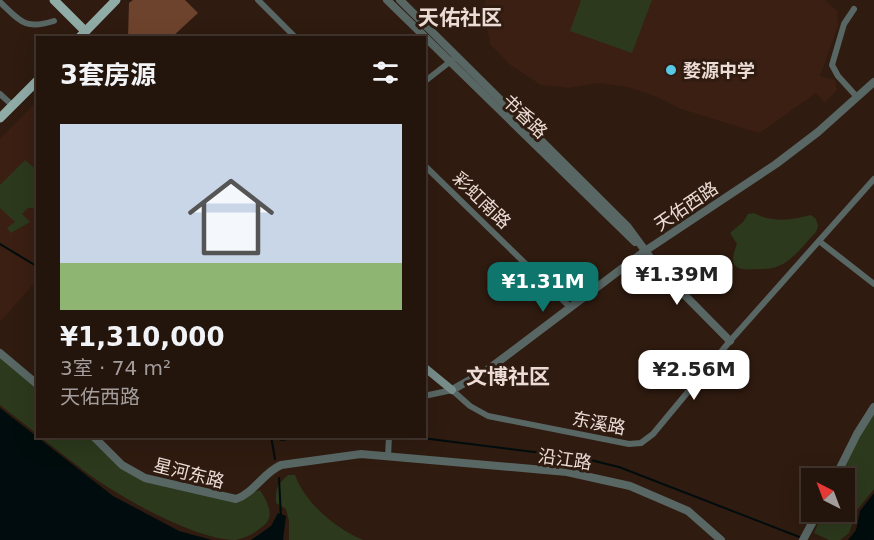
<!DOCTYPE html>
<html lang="zh">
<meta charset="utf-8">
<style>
body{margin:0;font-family:"DejaVu Sans","Noto Sans SC",sans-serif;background:#2f211a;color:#f1f3f6;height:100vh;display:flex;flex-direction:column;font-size:22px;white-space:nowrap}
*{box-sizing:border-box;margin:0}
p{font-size:20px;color:#a39e9d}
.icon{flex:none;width:33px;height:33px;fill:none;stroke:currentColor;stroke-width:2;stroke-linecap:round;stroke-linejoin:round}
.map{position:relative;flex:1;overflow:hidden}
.panel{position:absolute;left:36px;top:36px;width:390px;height:402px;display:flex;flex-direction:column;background:#23140c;border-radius:0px;box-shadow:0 6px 24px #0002,0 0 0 2px #40332d}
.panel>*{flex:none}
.needle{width:39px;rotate:318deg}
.tools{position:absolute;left:801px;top:468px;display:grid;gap:12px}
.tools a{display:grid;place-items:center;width:54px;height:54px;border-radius:0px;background:#23140c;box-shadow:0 6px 24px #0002,0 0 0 2px #40332d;font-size:30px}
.price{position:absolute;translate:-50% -51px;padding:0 14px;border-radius:12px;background:#fff;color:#222;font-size:20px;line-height:39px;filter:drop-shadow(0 2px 3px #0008)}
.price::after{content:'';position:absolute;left:50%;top:36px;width:18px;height:14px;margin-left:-9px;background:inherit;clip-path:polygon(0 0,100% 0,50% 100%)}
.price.current{background:#0f766e;color:#fff}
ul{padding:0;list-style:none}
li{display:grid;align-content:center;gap:12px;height:318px;padding:0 24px}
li+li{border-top:2px solid #40332d}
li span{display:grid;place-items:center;height:186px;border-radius:0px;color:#555}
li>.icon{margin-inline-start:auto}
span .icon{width:108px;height:108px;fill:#fffc;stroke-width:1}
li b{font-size:26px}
h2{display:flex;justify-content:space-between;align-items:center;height:72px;padding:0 24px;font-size:26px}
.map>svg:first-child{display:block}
</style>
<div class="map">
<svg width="874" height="540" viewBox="0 0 874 540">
<rect width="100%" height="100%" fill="#2f1b10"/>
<g fill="#3a1f12">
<path d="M485,0H825L837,11L838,26L820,76L835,80L837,90L825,103L816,93L761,132H756L681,109L657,97L628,87L597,83L569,88L541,85L509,64L490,44L485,16Z"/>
<path d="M37,101V280L0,322V139Z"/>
</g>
<g fill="#2c391c">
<path d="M581,0H652L632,53L570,31Z"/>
<path d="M25,160L34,168L37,166V212L33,208H28L22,214L30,222L11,233L7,228L15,222L0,208V185Z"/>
<path d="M754,213C772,223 792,220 811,215L816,219L818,226L816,232C806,242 794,259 781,265C773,269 766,269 758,269C734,271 728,267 737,244L730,233L743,222L748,214Z"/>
<path d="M0,353L37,389V434L0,405Z"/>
<path d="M874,413V489L857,510L849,533L840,540H829L814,533L823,512H844V478H839L859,436Z"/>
<path d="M40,437H89L133,475L228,500L260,490C267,501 276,517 263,526C255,533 246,538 235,540C195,540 118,496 87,473C71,461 56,449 40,437Z"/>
<path d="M288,475H295C306,504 335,528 363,540H289V521L286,509L276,503C275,488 278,484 288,475Z"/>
</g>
<g fill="#000c0d">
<path d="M0,408L113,496L179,531L212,540H0Z"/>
<path d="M874,493V540H848L856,530L860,511Z"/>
<path d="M278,513L286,516L283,540H251L271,526Z"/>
</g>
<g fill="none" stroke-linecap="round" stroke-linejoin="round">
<g stroke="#000c0d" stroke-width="2">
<path d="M0,244L38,267"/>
<path d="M271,436L275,459"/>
<path d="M272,436L282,440L305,436"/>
<path d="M406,436L582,458L619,467L802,538"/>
<path d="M279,478L281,517"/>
</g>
</g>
<path fill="#6e432d" d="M133,0H185L198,13L171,38H128L129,3Z"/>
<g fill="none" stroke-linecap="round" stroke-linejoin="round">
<g stroke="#586664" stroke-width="6">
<path d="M258,0L296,38"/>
<path d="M0,2C21,22 25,30 54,21"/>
<path d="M854,9L844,24L832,65L838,76L857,97"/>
<path d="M424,82L456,57"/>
<path d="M0,94L12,105"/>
<path d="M424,165L571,308"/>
<path d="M819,241L874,284"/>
<path d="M424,396L452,390L470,406L488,416L629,444L641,443L653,434L730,341L874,179"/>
<path d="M388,457L389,436"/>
</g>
<g stroke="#586664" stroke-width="8">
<path d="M387,0L635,242"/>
<path d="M400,0L627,226L658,268L730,341"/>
<path d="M0,353L38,385"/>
<path d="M452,390L486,371L645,251L776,164L818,132L874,82"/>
<path d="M93,436L122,465L145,478L236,499C254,493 263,473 281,465L361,454L567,472L630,486L688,511L721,540"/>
<path d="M835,478L857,434L874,407"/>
<path d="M803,540L818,512"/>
</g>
<path stroke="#788e8a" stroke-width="8" d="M424,367L452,390"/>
<g stroke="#90aca7" stroke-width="9">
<path d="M54,0L85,31"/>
<path d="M79,38L116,0"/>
<path d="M0,118L38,80"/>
</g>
</g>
<circle fill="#59c8e5" stroke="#2f1b10" stroke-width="2" cx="671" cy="70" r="6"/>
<g text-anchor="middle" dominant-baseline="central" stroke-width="6" stroke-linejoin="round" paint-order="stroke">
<g font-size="18" font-weight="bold" fill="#ebdcd5" stroke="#2f1b10" text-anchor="start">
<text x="683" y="70">婺源中学</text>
</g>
<g font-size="18" fill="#ebdcd5" stroke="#2f1b10">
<text transform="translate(525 116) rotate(44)">书香路</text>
<text transform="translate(482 200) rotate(44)">彩虹南路</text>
<text transform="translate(686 206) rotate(-34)">天佑西路</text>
<text transform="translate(599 423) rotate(11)">东溪路</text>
<text transform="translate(565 459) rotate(8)">沿江路</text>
<text transform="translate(189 473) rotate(14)">星河东路</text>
</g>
<g font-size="21" font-weight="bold" fill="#ebdcd5" stroke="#2f1b10">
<text x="460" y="18">天佑社区</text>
<text x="508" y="377">文博社区</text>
</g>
</g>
</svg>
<div class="tools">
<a><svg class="needle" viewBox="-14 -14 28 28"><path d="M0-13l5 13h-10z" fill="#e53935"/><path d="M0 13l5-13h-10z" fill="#a39e9d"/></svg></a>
</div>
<b class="price" style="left:677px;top:306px">¥1.39M</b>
<b class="price current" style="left:543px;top:313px">¥1.31M</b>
<b class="price" style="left:694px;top:401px">¥2.56M</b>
<section class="panel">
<h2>3套房源<svg class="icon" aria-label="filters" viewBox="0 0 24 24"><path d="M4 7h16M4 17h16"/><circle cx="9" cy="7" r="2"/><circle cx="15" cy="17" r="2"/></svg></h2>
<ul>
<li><span style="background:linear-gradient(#c9d6e8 75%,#8fb573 0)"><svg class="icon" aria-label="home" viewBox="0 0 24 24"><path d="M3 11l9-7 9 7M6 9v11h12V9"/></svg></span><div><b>¥1,310,000</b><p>3室 · 74 m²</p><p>天佑西路</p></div></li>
</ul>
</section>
</div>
